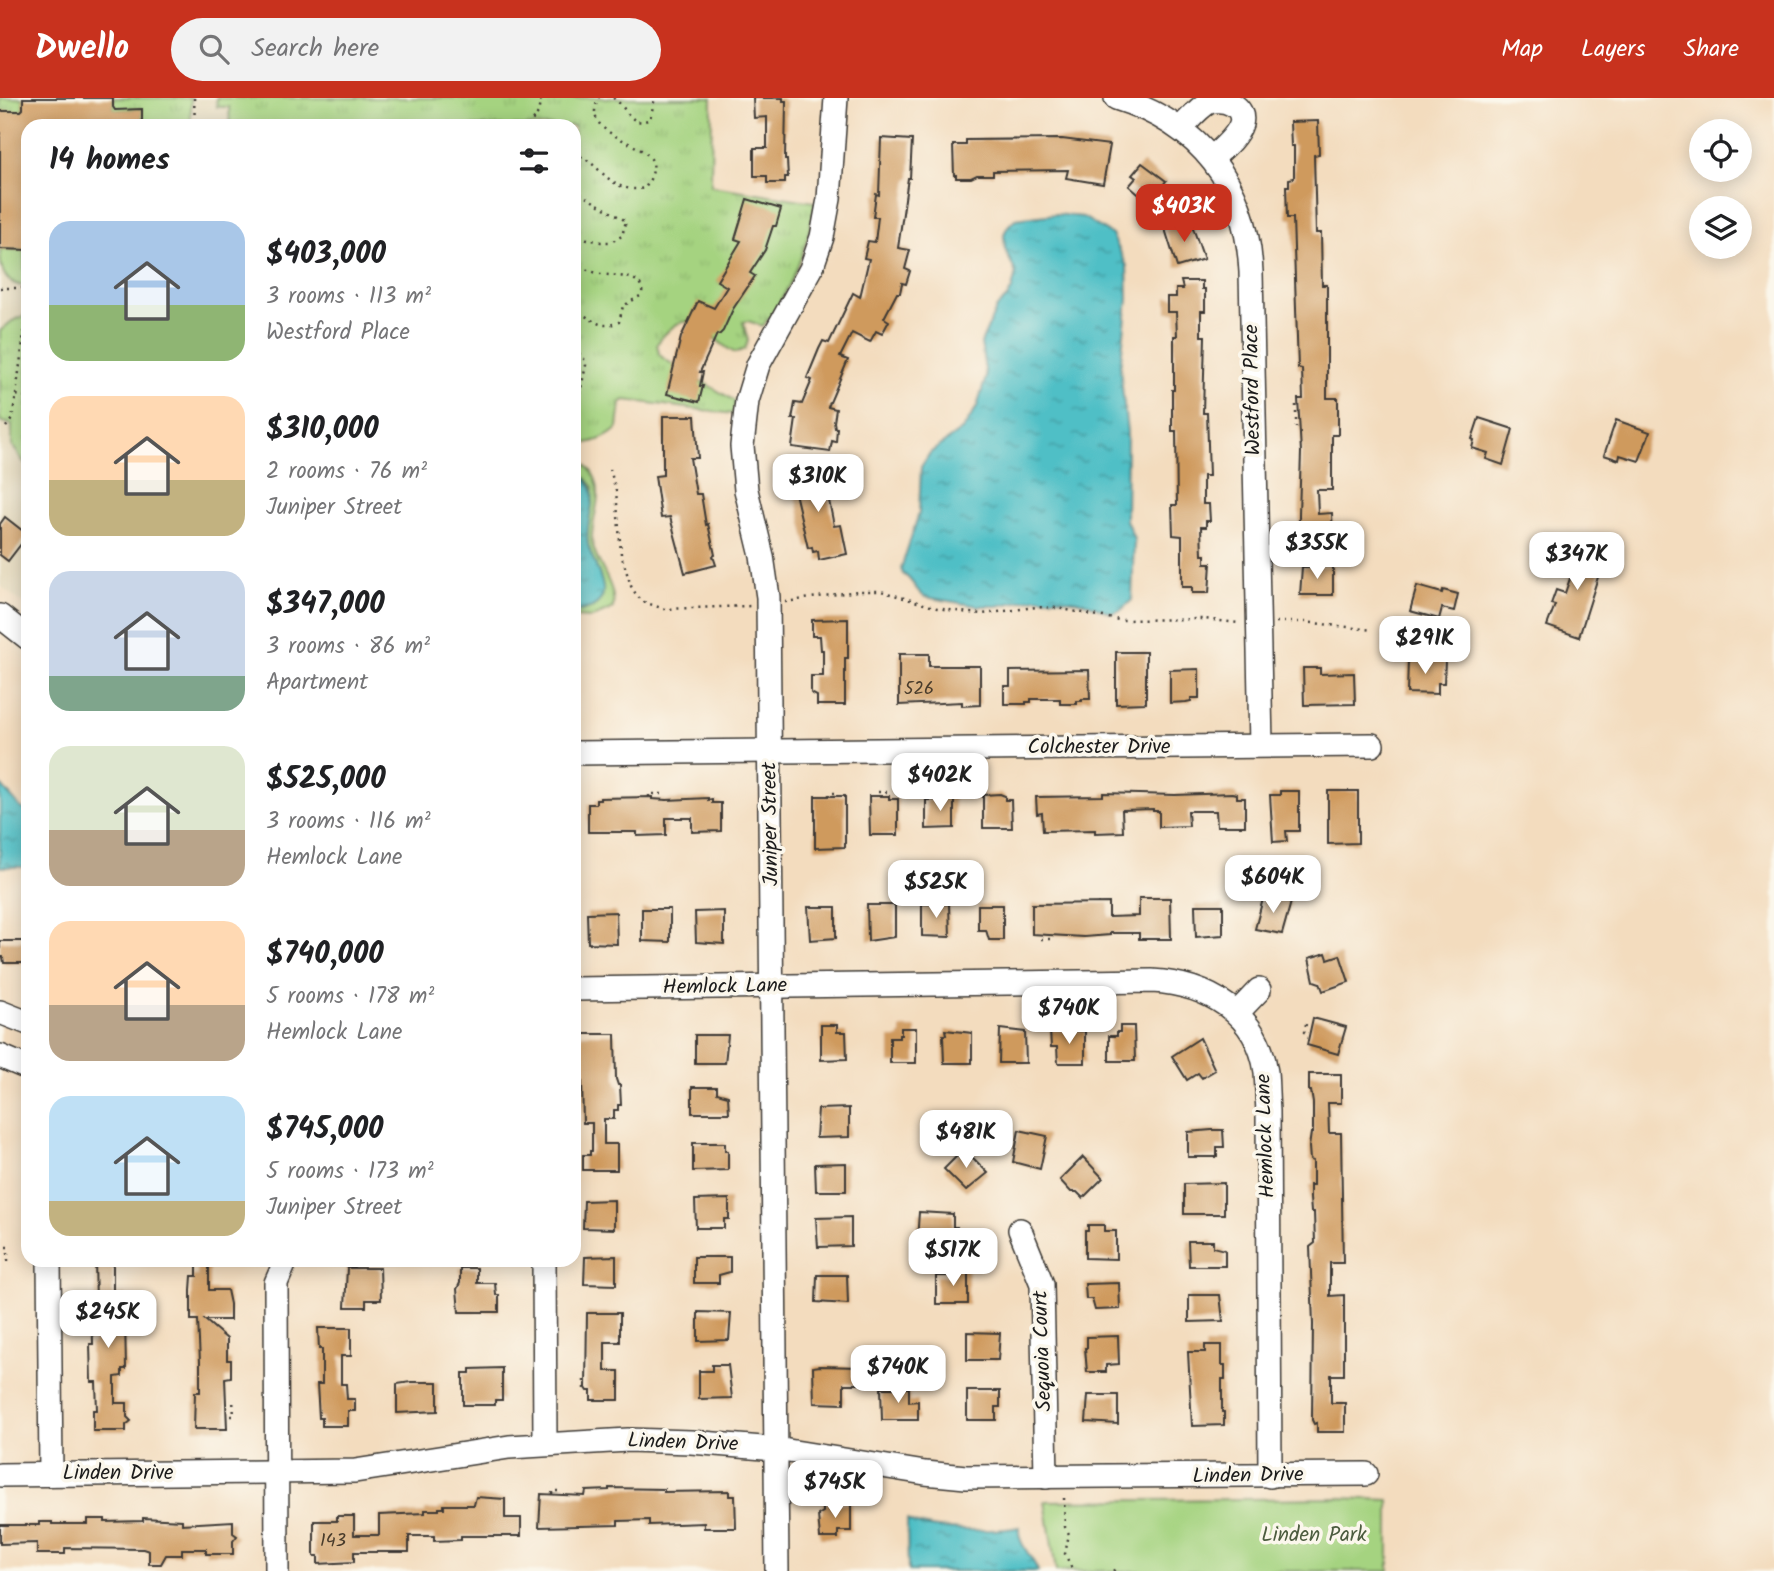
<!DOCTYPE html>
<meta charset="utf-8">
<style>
body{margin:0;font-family:Kalam,sans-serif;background:#f2f2f2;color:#202124;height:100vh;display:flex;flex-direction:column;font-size:26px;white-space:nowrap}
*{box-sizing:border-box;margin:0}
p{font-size:23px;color:#757577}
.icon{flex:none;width:38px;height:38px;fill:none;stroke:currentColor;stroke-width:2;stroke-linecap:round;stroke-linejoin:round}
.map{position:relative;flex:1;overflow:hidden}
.sheet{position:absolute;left:21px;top:21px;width:560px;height:1148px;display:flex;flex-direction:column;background:#fff;border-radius:21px;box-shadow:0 4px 18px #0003}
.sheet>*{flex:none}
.fabs{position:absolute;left:1689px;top:21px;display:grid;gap:14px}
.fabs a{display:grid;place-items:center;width:63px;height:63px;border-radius:50%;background:#fff;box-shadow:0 4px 18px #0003;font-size:35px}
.price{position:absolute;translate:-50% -60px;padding:0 16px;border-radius:14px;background:#fff;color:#222;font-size:23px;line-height:46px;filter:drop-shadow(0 2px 4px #0008)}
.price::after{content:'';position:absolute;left:50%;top:42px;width:21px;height:16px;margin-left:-10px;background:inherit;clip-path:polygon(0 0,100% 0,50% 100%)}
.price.on{background:#c8321e;color:#fff}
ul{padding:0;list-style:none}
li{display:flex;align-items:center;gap:21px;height:175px;padding:0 28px}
li span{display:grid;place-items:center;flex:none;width:196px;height:140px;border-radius:21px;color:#555}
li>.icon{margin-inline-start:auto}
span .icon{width:84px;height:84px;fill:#fffc;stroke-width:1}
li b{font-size:30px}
h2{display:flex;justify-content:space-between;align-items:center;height:84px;padding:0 28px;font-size:30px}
header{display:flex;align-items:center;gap:42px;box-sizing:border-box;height:98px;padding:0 35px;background:#c8321e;color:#fff}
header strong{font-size:33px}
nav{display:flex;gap:38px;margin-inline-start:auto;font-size:24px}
.search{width:490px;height:63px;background:#f2f2f2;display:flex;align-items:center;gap:18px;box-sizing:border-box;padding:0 24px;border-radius:38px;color:#757577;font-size:26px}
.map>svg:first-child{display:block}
</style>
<header>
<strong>Dwello</strong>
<div class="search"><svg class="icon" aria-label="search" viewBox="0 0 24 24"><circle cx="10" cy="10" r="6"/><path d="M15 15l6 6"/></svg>Search here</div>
<nav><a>Map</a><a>Layers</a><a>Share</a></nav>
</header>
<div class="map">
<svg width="1774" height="1473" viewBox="0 0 1774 1473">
<defs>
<pattern id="grass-tufts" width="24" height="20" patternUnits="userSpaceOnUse" patternTransform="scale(1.75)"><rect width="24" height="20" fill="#a5d380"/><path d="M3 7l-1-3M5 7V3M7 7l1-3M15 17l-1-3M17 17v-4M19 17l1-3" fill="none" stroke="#8db56e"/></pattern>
<pattern id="water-ripples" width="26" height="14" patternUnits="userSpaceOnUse" patternTransform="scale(1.75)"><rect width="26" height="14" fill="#50bfc6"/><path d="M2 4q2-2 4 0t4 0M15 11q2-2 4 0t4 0" fill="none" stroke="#429aa0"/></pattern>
</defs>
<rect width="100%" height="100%" fill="#fbf7ec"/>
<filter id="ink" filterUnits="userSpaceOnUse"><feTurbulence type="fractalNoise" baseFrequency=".0143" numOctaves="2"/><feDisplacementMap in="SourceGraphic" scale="14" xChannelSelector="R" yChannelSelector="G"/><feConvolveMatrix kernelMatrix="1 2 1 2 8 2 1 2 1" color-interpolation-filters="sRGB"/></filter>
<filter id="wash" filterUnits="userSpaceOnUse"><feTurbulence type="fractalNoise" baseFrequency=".00686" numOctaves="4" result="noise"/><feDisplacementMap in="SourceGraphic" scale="28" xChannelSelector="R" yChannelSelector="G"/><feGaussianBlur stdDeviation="1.57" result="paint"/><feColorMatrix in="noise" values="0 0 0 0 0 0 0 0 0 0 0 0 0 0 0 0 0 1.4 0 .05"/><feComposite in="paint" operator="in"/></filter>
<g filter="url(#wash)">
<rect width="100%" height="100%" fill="#f3dcbe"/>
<path fill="#e2d6b7" d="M0,0H515V28H28V509L0,488Z"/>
<g fill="url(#grass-tufts)" stroke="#60784e" stroke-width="2">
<path d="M0,0H23V11L21,13H0Z"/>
<path d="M113,0H191V28H142V11L115,12L113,9Z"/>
<path d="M216,0H712L711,88L815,104C808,150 792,191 763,228L748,223L743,224L748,243L745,251L735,255C703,237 690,200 657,246L659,256L664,261L735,303L733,316L625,302L621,304L618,330C606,341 590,346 574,346V28H230L229,9H217Z"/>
<path d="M0,151L22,152L24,154L25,180H28V188C4,188 0,172 0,151Z"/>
<path d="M28,216V370L12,347V327L0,323V233L12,223Z"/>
<path d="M574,362C583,363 590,370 594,378C605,398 590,422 592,443C595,466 617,486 613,510L592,520L574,519V513L585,512L603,490L589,454L586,435L593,389L587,381L574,373Z"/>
</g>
<path fill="#a5d380" stroke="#60784e" stroke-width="2" d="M1341,1400L1389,1402V1473H1056L1045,1403Z"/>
<g fill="url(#water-ripples)" stroke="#366e71" stroke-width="2">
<path d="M1056,116L1083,119L1112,137L1127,168L1128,201L1120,270L1127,334L1126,422L1134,441L1132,502L1121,512L1111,515L1084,504L1058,500H1036L997,508H978L925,499C915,493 913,481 903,476L901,471L919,415L921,369L930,355L963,331L977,309L986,279L981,245L997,209L1007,200L1012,191L1016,175L1005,151L1004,136L1008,128L1015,121Z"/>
<path d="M574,373C609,390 583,416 588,446C590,460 608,486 602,499C597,510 585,512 574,514Z"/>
<path d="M0,686L20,709L28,714V769H0Z"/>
<path d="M907,1422C929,1434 994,1434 1019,1429C1017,1446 1032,1457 1038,1473H908Z"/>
</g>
<g id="blocks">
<g fill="#cf9a5d">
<path d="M23,0H113V9L115,12L142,11V28H28V152L0,151V13H21L23,11Z"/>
<path d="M753,0H783V3H786L785,62H787L788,79H785V85H767V78H754V50H767V19L754,20Z"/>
<path d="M1318,23L1319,56L1314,57L1316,135H1321L1322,187H1327V300H1338V337H1332V392H1317L1318,416L1332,415L1333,444L1304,445V436L1299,432V416L1301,354L1298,301H1303L1302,271L1298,270L1293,120H1287L1286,88H1289V81L1294,80V48H1291L1290,24Z"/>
<path d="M881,40L912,42L910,80H908L898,150L910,152L905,171L910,173L906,186L902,185L900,195H897L884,220L889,223L882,236L876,233L870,244L852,235L840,259L848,262L828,309L836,311L834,324L835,330H837L836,344L832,343L830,354L792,349L796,321H792L795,305L802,306L812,282L807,280L819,251L823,243L829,245L853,195L860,199L869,161L864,160L868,143L875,144L878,119H873L876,96L879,97Z"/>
<path d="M1062,41L1110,47L1103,86L1066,80L1068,72L993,73V77H977L971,80H956V77H954L953,47H966V42Z"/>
<path d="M1142,65L1166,83L1163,87L1169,91L1153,109L1129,88L1136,80L1132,77Z"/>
<path d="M747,101L781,111L776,128H773L765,152L750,175L755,178L733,211L723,233L719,237L717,236L700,274H703L700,288H703L699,304L667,296L681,239L698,203L714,210L727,189L717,183L741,143L735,141Z"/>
<path d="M1191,124L1204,161L1177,169L1165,131Z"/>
<path d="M1181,183H1202V191H1205V213H1201V238H1205L1203,315H1207L1209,378H1203V406H1209L1210,423H1206V429H1201L1202,457H1205V465H1211L1209,495H1192V489H1182V438L1173,437L1172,407H1177L1176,333H1172V292H1174V238H1177L1176,214H1167V199H1176V191H1183Z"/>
<path d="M663,318H695L698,360H690L696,396H701L706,427L708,426L715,457L713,458L716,467L685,475L670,419L661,420L655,378L663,377Z"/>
<path d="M1479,320L1513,331L1503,367L1486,361L1488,355L1472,350L1474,342L1472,341Z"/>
<path d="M1616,322L1650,334L1639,363L1620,357L1619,362L1604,357Z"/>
<path d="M822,367L834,428L841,427L847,456L819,462L818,453L813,454L812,449L808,450L792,382L798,381L797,372Z"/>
<path d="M5,419L28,437L8,463L0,457V426Z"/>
<path d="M1572,446L1605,457L1579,539L1547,528L1555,507L1551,506L1556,492L1565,495L1576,463L1567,460Z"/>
<path d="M1333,468V497H1300L1302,469Z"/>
<path d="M1417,488L1442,495L1443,492L1458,496L1454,513L1442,510L1439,521L1410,513Z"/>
<path d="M848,521V560H845V607H817V598L811,595V578H823V552H821L820,538H812V522Z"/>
<path d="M1116,554H1146V605L1116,606Z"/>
<path d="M899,556H929V568H980V607L962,608V604L899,607Z"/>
<path d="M1408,562L1445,563L1444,585H1438V596L1407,595Z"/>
<path d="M1303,570H1320V576L1354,575L1355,606L1304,607Z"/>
<path d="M1199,571V600H1191V603L1186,604L1170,605V572Z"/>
<path d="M1089,572L1090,601H1082V603H1077V606H1060V601H1031V604H1026V606H1004V588H1010V573Z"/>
<path d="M1280,693H1299V733H1286L1287,743L1273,744L1270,697H1280Z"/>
<path d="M1328,693H1358V745L1328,746Z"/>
<path d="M1103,695L1175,697L1232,695L1237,696V700H1245V728H1217L1216,713H1188L1189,728L1159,729V713H1153V711L1122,712L1123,734L1095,735V732L1043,733L1042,715L1037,716L1036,699L1103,698Z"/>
<path d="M1000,696L1005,698V702H1011L1012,730H983V697Z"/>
<path d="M938,697H954V730L926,731V702H938Z"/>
<path d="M815,698H845V749L815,750Z"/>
<path d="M869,698H889V701H898V737H870Z"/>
<path d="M652,699V701L667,702L708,700V702L712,701V705H721V733L692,734V720H666V737L637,738V734H588V706H596V702H600V700Z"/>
<path d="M1264,797L1291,804L1282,836L1255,831Z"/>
<path d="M1139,800H1170L1171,841H1139V835H1110V837L1084,839L1032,836V806L1109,805V819L1139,818Z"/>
<path d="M922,806H949L950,839L922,838Z"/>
<path d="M867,807H895V839L868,843Z"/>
<path d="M978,807H1003V842H989L986,832H978Z"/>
<path d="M1195,807H1223V837L1196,839Z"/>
<path d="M808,809H836V840L810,842Z"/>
<path d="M642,811H670V844L642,843Z"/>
<path d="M724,813V846L696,844L695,814Z"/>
<path d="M616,814L617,846L588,845L587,815Z"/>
<path d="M0,843H25L26,865H4L3,859H0Z"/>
<path d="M1326,855L1328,861L1340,857L1349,884L1323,893L1320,885L1314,883L1309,860Z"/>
<path d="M1313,920L1346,929L1338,956L1307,947Z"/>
<path d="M821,927H837V934H846L847,961L821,962Z"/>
<path d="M1120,928H1134L1135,963H1109V938H1117V934H1120Z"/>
<path d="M901,930H916V965H890V940H899V937H901Z"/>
<path d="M1000,931L1025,934L1026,965H999Z"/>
<path d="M945,932L972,935V965H944L943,937H946Z"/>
<path d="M1050,932L1085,933V965H1058L1057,949H1051Z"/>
<path d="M581,936H615L616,981L618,987H620L621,1007H618V1012H614V1021H604V1046H617V1072H583V1057H590V1053H592V1025H583Z"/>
<path d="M695,937H728L725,965H695Z"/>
<path d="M1200,940L1215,972L1202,980L1198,975L1187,982L1172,958Z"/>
<path d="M1309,976H1341V1005H1328L1329,1035H1341L1343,1165H1330V1198L1344,1197V1277H1331V1305H1345V1334H1317V1325L1314,1326L1312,1322L1313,1226L1310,1149L1315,1145L1314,1114H1311L1310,1100V1087H1313V1063L1310,1062L1309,1049L1311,1035H1313V1005L1311,993H1309Z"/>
<path d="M692,989H717V995L728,998L729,1015H692Z"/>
<path d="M849,1010V1039L816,1040L818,1011Z"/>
<path d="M1019,1032L1047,1038L1040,1071L1013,1064Z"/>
<path d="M1212,1032H1223L1224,1049H1217V1059H1188V1034Z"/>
<path d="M693,1045H725V1053H728V1072L693,1073Z"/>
<path d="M964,1051L988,1075L966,1093L944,1071Z"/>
<path d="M1083,1059L1103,1080L1083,1100L1077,1094H1071L1060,1082Z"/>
<path d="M846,1065V1093H816L815,1066Z"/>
<path d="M1224,1085V1116H1184V1086Z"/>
<path d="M729,1101V1121H724V1130H696L695,1102Z"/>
<path d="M614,1102V1131L583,1130L584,1103Z"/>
<path d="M919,1114L953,1116V1129H957L956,1144L917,1143Z"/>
<path d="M851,1119V1148L818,1149L816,1120Z"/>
<path d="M1088,1127H1104V1133H1116V1161L1085,1160V1133H1088Z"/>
<path d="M1188,1143H1213V1149L1225,1152V1168H1189Z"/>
<path d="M616,1158V1187L584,1186L585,1159Z"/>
<path d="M694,1159H730V1174L719,1177V1185H694Z"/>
<path d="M95,1162H113V1197H126L127,1212L130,1216L125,1220L126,1271H122V1278L115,1279V1305H127V1319L131,1323L126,1327V1333H93V1312H97L96,1284H91L90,1246H93L92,1208V1204H96Z"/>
<path d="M197,1162H209V1192H227L230,1206V1222H205L227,1241V1262H231V1279L225,1280L227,1331H194L195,1294H200V1264L198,1222H191V1192L192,1178H197Z"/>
<path d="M347,1170H380L381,1202H366V1209H345Z"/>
<path d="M460,1170H477V1185H495L496,1197H499V1214H459L457,1191L460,1185Z"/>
<path d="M950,1170H968V1206H936V1178H950Z"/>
<path d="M817,1177H847L848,1206L816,1204Z"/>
<path d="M1119,1185L1120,1211L1095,1212L1092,1201H1086L1085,1186Z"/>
<path d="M1189,1197H1220L1223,1223L1189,1224Z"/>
<path d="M698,1214L731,1215L729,1242L698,1243Z"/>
<path d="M587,1215H620V1244H605V1273H619V1302H591V1293H588L586,1290Z"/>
<path d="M318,1230H351V1258H341V1286H346L347,1301H355V1313H348V1328H322V1320H319L317,1286H322V1251H319Z"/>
<path d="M967,1234L1000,1235L998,1262H967Z"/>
<path d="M1118,1238L1119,1266L1106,1267V1274H1087L1085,1250H1087V1239Z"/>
<path d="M1205,1247H1222V1267H1225V1281H1222V1314H1224V1327L1192,1328L1188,1254H1205Z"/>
<path d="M712,1267H728L732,1300L699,1301V1273H712Z"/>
<path d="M820,1268L859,1269V1286H844V1306L814,1305L813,1269Z"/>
<path d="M502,1270V1302H495V1307H463V1275H470V1271Z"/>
<path d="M411,1284H438V1313L397,1315V1286Z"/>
<path d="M881,1290H909V1304L918,1303V1322H882Z"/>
<path d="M967,1293H1000V1309H996V1322H967Z"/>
<path d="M1088,1297H1118V1326L1086,1324Z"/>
<path d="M609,1390L664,1391V1394L729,1393V1398H735L736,1430H704V1425L649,1427V1422L618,1423V1427L539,1429L541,1396L585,1398L586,1393L609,1392Z"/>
<path d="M476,1399L505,1401V1420H521V1438H461V1442L434,1443V1438H409V1454H354V1464L318,1466V1458H314V1423H337V1418H354V1437H379V1417L425,1415V1412H439V1410H444V1407H474Z"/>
<path d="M823,1405H851V1433H838V1440H820L818,1417L823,1414Z"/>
<path d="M143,1420L182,1422V1426L233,1423V1435L237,1438L233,1443V1456H206V1451H182V1457H166L161,1466H149V1453L143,1451L65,1450V1456H37V1445L0,1446V1427H39V1424H52V1426H88V1421H105V1424L143,1423Z"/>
</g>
</g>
</g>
<g filter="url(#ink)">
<use href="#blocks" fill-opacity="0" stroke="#3c3934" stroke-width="2"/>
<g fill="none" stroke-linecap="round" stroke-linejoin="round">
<defs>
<g id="minor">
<path d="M1116,0C1200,26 1247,86 1251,174L1261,647"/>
<path d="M1181,30C1189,22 1198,10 1209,4C1225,0 1246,8 1241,26C1237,39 1222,51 1212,60"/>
<path d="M0,518L28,540"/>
<path d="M574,655L1372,647"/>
<path d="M574,891L1152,883C1207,886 1258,915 1266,974C1267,987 1267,1000 1268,1013L1270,1378"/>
<path d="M0,914L28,925"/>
<path d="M1237,915L1259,892"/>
<path d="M0,958L28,970"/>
<path d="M1020,1132L1042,1186L1046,1379"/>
<path d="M49,1162L51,1376"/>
<path d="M544,1162L545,1346"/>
<path d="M0,1377L355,1373L509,1349L628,1342L691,1344L776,1351L925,1375L966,1379L1366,1376"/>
<path d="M277,1473L276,1185L286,1162"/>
<path d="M777,1473L768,499L762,458L746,392L742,348L747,303L758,267L811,171L822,139L829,101L836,0"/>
</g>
</defs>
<use href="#minor" stroke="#3c3934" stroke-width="26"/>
<g stroke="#3c3934" stroke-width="2.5" stroke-dasharray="2 5" stroke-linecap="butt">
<path d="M194,0L195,28"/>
<path d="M613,0C627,8 630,31 650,21L655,0"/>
<path d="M528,28L538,15L541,0"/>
<path d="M574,56C601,63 608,97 645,90C649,84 655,73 653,65C646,42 578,38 599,0"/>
<path d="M574,92L626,123L622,138L611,144H601L574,138"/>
<path d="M574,165C582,170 592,174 601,176C615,179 645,175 642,197L623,208L619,224C596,233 594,219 574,213"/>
<path d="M0,190H28"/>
<path d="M574,250L585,262L586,267L577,309L574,312"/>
<path d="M16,297L26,220"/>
<path d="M6,329L12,321L16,297L28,299"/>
<path d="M1296,330V305H1298"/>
<path d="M610,371L616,393L621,456L631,488L637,498L644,504L664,511L751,508"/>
<path d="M785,504L857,493H881L937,510L969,515L983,516L1036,509L1057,510L1119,522L1204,521L1238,525"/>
<path d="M1276,524H1305L1372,532"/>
<path d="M878,694H887V698"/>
<path d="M829,698V695H838"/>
<path d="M649,699V696H663"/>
<path d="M1041,841H1050V838"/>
<path d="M1306,926L1304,934L1307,935"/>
<path d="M6,1149H8V1164"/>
<path d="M584,1282V1291H588"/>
<path d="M231,1318H234L233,1302"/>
<path d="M552,1396V1393H560"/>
<path d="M1064,1400L1065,1429L1069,1436L1065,1456L1073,1473"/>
<path d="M1113,1473L1116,1470"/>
</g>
<use href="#minor" stroke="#fff" stroke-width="23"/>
</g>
</g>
<g text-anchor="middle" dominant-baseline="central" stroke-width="7" stroke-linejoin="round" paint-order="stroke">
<g font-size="18" fill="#493c2c">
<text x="919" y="591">526</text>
<text x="333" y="1443">143</text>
</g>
<g font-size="21" fill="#1c1c1c" stroke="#fbf7ec">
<text transform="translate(1253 292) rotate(-91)">Westford Place</text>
<text x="1099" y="649">Colchester Drive</text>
<text transform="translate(771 726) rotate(-91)">Juniper Street</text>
<text transform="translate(725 889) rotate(-1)">Hemlock Lane</text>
<text transform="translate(1266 1038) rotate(-92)">Hemlock Lane</text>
<text transform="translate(1043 1253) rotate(-92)">Sequoia Court</text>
<text transform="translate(683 1345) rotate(2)">Linden Drive</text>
<text x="118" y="1375">Linden Drive</text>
<text transform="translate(1248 1378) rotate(-1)">Linden Drive</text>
</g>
<g font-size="21" fill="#4c5c3f" stroke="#fbf7ec">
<text x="1314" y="1437">Linden Park</text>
</g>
</g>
</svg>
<div class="fabs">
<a><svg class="icon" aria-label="locate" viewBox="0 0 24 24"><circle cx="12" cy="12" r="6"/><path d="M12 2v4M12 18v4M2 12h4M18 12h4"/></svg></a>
<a><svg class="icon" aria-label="layers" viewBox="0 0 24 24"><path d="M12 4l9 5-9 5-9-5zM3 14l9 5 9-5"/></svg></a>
</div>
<b class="price on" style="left:1184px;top:146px">$403K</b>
<b class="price" style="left:818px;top:416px">$310K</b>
<b class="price" style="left:1317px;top:483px">$355K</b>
<b class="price" style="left:1577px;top:494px">$347K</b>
<b class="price" style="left:1425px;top:578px">$291K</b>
<b class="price" style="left:940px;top:715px">$402K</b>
<b class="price" style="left:1273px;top:817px">$604K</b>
<b class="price" style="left:936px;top:822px">$525K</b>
<b class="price" style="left:1069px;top:948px">$740K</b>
<b class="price" style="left:966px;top:1072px">$481K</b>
<b class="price" style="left:953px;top:1190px">$517K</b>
<b class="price" style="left:108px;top:1252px">$245K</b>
<b class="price" style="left:898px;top:1307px">$740K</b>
<b class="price" style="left:835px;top:1422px">$745K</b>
<section class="sheet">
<h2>14 homes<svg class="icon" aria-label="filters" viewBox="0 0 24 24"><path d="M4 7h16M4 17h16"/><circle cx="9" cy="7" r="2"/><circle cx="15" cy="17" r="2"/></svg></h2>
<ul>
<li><span style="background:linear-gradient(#a9c7e8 60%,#8fb573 0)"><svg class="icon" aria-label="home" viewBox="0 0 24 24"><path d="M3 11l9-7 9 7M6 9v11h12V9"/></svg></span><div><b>$403,000</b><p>3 rooms · 113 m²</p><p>Westford Place</p></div></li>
<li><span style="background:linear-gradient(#ffd9b3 60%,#c2b280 0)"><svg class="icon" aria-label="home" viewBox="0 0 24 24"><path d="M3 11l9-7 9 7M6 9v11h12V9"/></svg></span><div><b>$310,000</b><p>2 rooms · 76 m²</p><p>Juniper Street</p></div></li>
<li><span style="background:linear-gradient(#c9d6e8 75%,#7fa58c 0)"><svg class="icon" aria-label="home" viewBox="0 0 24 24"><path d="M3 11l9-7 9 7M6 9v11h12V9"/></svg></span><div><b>$347,000</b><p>3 rooms · 86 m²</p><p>Apartment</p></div></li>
<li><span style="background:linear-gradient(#dfe7d0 60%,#b9a48a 0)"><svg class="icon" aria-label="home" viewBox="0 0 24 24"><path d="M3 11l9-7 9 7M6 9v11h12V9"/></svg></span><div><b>$525,000</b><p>3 rooms · 116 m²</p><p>Hemlock Lane</p></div></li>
<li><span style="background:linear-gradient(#ffd9b3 60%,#b9a48a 0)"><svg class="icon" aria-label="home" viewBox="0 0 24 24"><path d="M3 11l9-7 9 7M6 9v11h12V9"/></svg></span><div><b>$740,000</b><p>5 rooms · 178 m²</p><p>Hemlock Lane</p></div></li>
<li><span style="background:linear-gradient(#bfe0f5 75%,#c2b280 0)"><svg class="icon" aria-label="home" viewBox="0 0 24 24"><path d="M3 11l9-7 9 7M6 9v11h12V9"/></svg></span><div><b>$745,000</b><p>5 rooms · 173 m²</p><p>Juniper Street</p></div></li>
</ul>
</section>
</div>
